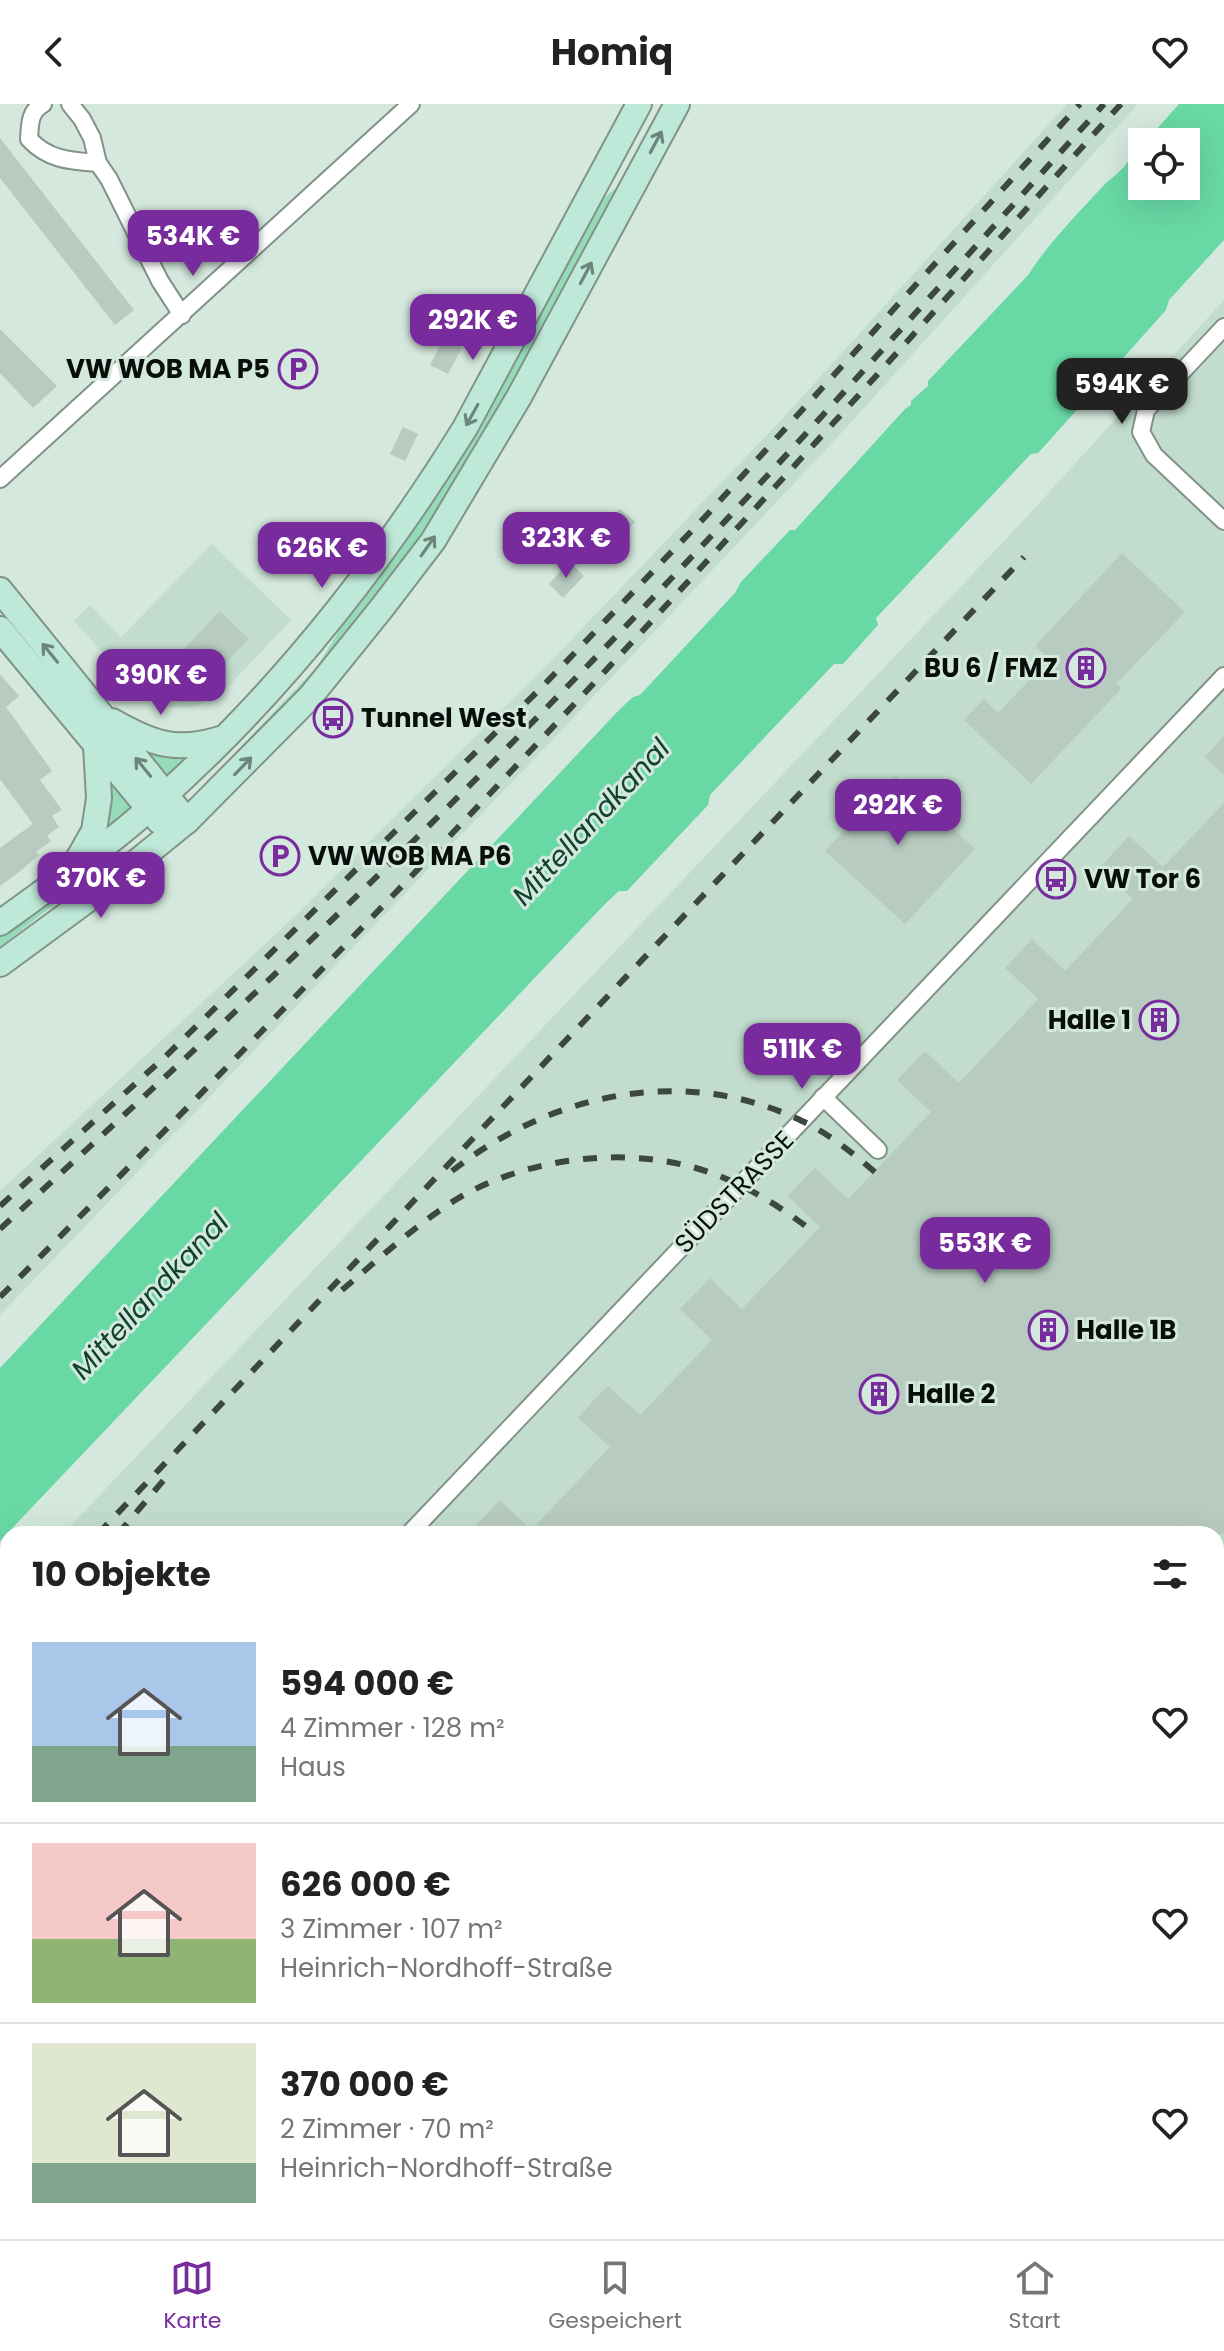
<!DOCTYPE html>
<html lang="de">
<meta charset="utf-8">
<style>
body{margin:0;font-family:Poppins,sans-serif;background:#f6f6f6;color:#222;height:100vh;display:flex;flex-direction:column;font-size:30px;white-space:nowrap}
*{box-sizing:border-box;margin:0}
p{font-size:26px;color:#767676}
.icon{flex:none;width:44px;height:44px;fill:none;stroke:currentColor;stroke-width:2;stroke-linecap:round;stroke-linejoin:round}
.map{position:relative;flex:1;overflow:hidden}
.details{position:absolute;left:0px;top:1422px;width:1224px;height:714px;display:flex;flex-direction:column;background:#fff;border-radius:24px 24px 0 0;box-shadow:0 8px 32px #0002}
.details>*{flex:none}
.fabs{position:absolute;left:1128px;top:24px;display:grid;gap:16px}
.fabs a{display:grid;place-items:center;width:72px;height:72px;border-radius:0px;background:#fff;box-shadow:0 8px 32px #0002;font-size:40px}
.price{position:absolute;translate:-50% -68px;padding:0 18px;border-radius:16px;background:#772b9d;color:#fff;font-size:26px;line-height:52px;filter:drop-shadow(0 2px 4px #0008)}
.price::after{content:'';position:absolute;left:50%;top:48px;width:24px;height:18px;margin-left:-12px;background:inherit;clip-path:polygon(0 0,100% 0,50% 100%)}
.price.active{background:#222;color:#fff}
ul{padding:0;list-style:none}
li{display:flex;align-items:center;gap:24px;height:200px;padding:0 32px}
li+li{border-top:2px solid #e0e0e0}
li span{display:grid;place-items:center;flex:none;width:224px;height:160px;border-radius:0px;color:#555}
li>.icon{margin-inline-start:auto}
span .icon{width:96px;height:96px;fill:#fffc;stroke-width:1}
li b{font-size:34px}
h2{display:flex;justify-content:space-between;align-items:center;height:96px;padding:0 32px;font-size:34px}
header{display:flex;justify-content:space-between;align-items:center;height:104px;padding:0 32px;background:#fff;font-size:36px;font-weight:700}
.dock{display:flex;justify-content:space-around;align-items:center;height:112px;border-top:2px solid #e0e0e0;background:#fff;font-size:22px;color:#767676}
.dock a{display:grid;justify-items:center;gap:4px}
.dock .active{color:#772b9d}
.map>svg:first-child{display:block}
</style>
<header><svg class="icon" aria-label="back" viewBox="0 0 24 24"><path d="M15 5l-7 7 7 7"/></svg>Homiq<svg class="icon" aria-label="heart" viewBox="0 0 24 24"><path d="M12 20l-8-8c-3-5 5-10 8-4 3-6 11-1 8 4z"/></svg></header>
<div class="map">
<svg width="1224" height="2135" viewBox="0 0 1224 2135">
<rect width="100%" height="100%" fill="#d4e8dd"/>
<g fill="#c2ddce">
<path d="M1067,0H1138L847,323L561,627L0,1211V1087L295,812L557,551L783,314Z"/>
<path d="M1224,196V2135H0V1497L8,1488V2128H1216V1430H63L1021,419Z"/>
<path d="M212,440L291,516L226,585L197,602L184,604L168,603L140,590L74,517L90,501L121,533Z"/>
</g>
<g fill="#95dbb7">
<path d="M615,85L618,87C552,211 490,341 407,455C355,526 297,590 238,654L234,650L317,563L348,512L396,447L597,99Z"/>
<path d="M143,643L190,653L165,676Z"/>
<path d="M107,673L135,702L108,726L105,722C110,705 111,691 107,673Z"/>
<path d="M100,758L103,762L0,843V832Z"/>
</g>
<path fill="#68d9a5" d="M1179,0H1224V136L1169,196L1166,206L1049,337L1038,349L1031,350L876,514L878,521L843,560H834L710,691L708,701L627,787H619L604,801L0,1437V1264L619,606L633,593L640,591L735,489L741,478L790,426H795L905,305L911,301V297L928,282V277L1029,170C1047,141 1078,109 1104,81C1112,73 1125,65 1129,55L1137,52L1139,45L1142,43V82H1186V38H1145Z"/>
<g fill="#b8cbc1">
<path d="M0,34L134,206L115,221L0,74Z"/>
<path d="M0,225L57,282L33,304L0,269Z"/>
<path d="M444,234L462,244L448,270L430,261Z"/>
<path d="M403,323L418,330L405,357L390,350Z"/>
<path d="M620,405L635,418L615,440L600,426Z"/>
<path d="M1122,449L1185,508L1117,579L1122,584L1031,680L964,616L984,595L998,609L1049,555L1035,542Z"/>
<path d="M569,458L584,472L563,494L549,480Z"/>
<path d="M220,507L249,535L194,591L166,564Z"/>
<path d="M0,570L19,592L6,603L52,667L40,676L62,706L52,712L59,723L47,732L51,737L36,748L39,751L23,765L0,782V744L33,720L0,675Z"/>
<path d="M1224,632V671L1205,653Z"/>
<path d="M895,671L975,745L905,820L825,747L847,723L838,711L865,683L877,691Z"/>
<path d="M1224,699V1430H468L500,1396L531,1426L610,1343L578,1314L593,1297L608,1282L640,1311L712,1236L680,1205L710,1174L742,1205L820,1123L788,1092L802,1077L815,1064L848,1095L931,1008L897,976L925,947L959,979L1038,895L1005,864L1032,835L1065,867L1133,795L1100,763L1129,732L1163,763Z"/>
</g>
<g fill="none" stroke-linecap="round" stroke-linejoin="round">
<defs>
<g id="street">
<path d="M43,0C29,7 30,22 29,35C48,56 71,57 98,59"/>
<path d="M70,0L82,15L92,34L98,59L109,75L160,177L182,211"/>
<path d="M1224,223L1146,306L1141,328L1154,351L1224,417"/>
<path d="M0,375L411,0"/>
<path d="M823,993L878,1046"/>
<path d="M409,1430L1224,572"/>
<path d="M0,1860L8,1852"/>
</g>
<g id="secondary">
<path d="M0,486L187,717"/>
<path d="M0,525L159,717"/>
<path d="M112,617C151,639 175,649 220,635"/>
<path d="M78,755L94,727L99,694L96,642"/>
<path d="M0,819C51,782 102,746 149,705C273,597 379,463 465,324L639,0"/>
<path d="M0,860L113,777L187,717L310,593L381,505L433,437L519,293L677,0"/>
<path d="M1216,1950L1224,1942"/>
<path d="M1216,2019L1224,2011"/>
<path d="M1041,2135L1048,2128"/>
<path d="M1106,2135L1112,2128"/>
</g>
</defs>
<use href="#street" stroke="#819389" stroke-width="20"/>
<use href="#secondary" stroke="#819389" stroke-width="28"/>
<use href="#street" stroke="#fff" stroke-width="16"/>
<use href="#secondary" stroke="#bee8d8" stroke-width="24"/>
<g stroke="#3d4742" stroke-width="6" stroke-dasharray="14 14" stroke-linecap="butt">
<path d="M452,1067C552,989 684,960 802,1017C832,1031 857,1053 882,1074"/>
<path d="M0,1102L166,952L541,584L705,413L1080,0"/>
<path d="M0,1125C189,952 377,778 556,594C745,402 923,200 1104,0"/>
<path d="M342,1186C379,1155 415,1121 457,1095C531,1051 636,1040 717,1071C750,1084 779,1102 807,1123"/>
<path d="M0,1193C248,944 492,692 729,433C861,290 991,144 1121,0"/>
<path d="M98,1430L1024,453"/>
<path d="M118,1430L168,1371"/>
<path d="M0,1533L8,1525"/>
<path d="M0,1554L8,1546"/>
</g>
</g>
<defs><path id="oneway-shaft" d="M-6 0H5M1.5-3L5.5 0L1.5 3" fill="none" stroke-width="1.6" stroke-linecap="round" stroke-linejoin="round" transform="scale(2)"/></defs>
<g stroke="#6c867c">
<use href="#oneway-shaft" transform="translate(656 38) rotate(-62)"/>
<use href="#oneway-shaft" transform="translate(586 169) rotate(-62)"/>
<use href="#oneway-shaft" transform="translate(472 311) rotate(119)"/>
<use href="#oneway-shaft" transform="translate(428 442) rotate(-55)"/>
<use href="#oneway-shaft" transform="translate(50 549) rotate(-129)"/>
<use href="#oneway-shaft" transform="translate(243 662) rotate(-46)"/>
<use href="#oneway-shaft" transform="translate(143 663) rotate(-129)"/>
</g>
<defs>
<symbol id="parking-ring" viewBox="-11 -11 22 22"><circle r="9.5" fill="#d4e8dd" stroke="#772b9d" stroke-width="1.5"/><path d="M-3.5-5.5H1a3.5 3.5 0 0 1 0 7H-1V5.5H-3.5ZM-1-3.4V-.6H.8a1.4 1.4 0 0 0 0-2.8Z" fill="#772b9d"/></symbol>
<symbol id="building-ring" viewBox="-11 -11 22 22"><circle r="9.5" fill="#d4e8dd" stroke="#772b9d" stroke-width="1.5"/><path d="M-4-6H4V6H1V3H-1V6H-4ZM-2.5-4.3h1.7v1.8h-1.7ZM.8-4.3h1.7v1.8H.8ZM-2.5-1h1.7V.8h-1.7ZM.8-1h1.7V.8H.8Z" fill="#772b9d"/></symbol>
<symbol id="bus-ring" viewBox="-11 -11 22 22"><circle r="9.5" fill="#d4e8dd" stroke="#772b9d" stroke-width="1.5"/><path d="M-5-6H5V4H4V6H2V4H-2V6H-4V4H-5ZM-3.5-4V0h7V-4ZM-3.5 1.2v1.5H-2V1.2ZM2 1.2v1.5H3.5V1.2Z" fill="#772b9d"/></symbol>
</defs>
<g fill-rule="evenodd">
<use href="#parking-ring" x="276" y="243" width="44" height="44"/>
<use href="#building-ring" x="1064" y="542" width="44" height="44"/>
<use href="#bus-ring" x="311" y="592" width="44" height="44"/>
<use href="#parking-ring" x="258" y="730" width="44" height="44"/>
<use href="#bus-ring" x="1034" y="753" width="44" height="44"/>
<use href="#building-ring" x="1137" y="894" width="44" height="44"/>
<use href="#building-ring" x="1026" y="1204" width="44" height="44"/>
<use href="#building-ring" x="857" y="1268" width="44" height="44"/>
</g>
<g text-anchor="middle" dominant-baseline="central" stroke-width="6" stroke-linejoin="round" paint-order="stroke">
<g font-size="26" font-weight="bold" fill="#080f0b" stroke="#d4e8dd" text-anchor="start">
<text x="270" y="265" text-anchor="end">VW WOB MA P5</text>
<text x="1058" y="564" text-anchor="end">BU 6 / FMZ</text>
<text x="361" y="614">Tunnel West</text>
<text x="308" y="752">VW WOB MA P6</text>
<text x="1084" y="775">VW Tor 6</text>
<text x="1131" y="916" text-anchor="end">Halle 1</text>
<text x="1076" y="1226">Halle 1B</text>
<text x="907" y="1290">Halle 2</text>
</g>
<g font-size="26" fill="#080f0b" stroke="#d4e8dd">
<text transform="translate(734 1088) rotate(-46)">SÜDSTRASSE</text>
</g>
<g font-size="28" font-style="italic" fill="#11422d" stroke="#d4e8dd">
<text transform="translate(591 718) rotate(-47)">Mittellandkanal</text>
<text transform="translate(150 1192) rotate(-47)">Mittellandkanal</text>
</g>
</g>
</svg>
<div class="fabs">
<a><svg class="icon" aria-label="locate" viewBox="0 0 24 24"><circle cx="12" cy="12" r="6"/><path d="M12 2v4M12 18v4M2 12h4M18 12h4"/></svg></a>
</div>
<b class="price" style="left:193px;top:174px">534K €</b>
<b class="price" style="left:473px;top:258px">292K €</b>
<b class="price active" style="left:1122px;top:322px">594K €</b>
<b class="price" style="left:566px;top:476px">323K €</b>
<b class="price" style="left:322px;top:486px">626K €</b>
<b class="price" style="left:161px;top:613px">390K €</b>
<b class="price" style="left:898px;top:743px">292K €</b>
<b class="price" style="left:101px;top:816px">370K €</b>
<b class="price" style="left:802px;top:987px">511K €</b>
<b class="price" style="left:985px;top:1181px">553K €</b>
<section class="details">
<h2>10 Objekte<svg class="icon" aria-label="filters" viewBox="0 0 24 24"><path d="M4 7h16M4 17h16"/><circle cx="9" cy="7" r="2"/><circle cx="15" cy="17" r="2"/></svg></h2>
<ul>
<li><span style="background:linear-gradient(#a9c7e8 65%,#7fa58c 0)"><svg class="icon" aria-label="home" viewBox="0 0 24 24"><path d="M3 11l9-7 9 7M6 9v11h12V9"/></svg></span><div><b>594 000 €</b><p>4 Zimmer · 128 m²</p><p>Haus</p></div><svg class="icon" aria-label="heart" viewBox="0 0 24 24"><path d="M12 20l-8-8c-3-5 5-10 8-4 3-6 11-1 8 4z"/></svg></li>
<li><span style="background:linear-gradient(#f6c9c9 60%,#8fb573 0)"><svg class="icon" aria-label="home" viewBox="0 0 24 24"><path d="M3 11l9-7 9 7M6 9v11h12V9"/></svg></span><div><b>626 000 €</b><p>3 Zimmer · 107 m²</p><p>Heinrich-Nordhoff-Straße</p></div><svg class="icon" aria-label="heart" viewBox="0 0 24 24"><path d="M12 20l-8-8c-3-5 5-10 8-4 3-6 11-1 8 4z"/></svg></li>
<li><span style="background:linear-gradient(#dfe7d0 75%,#7fa58c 0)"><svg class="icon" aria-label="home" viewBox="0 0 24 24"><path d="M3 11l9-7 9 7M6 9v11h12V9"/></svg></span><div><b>370 000 €</b><p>2 Zimmer · 70 m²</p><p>Heinrich-Nordhoff-Straße</p></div><svg class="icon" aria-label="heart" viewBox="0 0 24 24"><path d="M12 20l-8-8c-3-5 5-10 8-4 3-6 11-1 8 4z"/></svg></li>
</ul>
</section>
</div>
<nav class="dock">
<a class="active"><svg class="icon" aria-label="map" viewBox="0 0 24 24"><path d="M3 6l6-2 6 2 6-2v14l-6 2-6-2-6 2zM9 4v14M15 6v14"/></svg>Karte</a>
<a><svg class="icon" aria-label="saved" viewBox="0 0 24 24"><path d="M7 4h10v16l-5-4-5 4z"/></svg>Gespeichert</a>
<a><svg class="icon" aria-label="home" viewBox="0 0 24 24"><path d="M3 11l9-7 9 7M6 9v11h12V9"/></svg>Start</a>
</nav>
